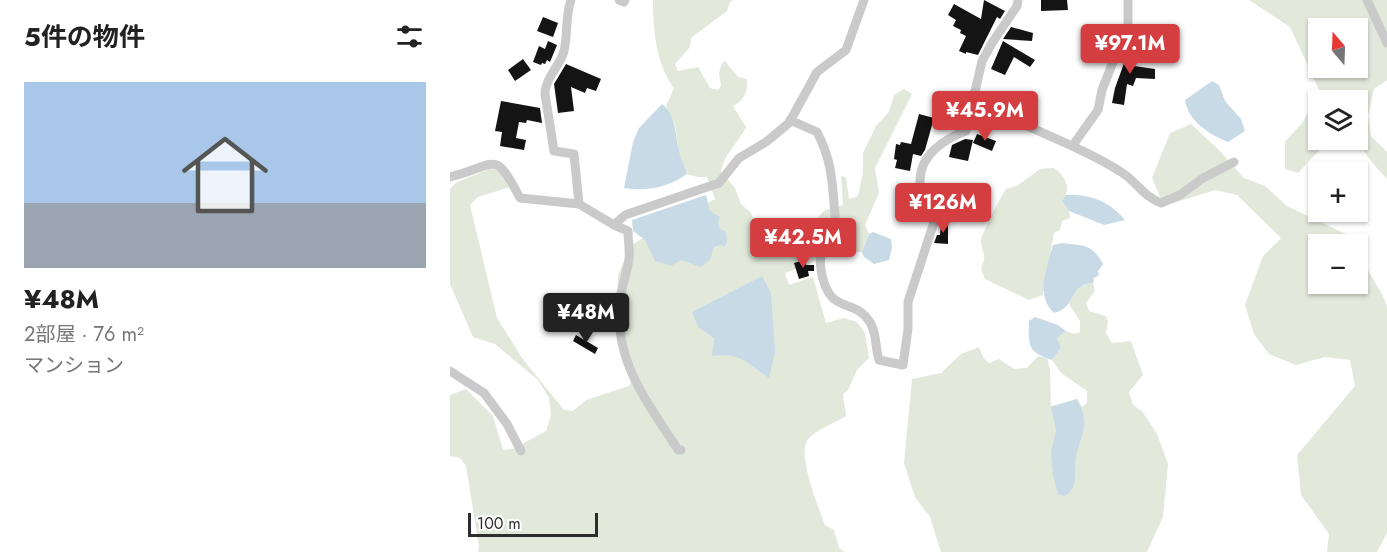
<!DOCTYPE html>
<html lang="ja">
<meta charset="utf-8">
<style>
body{margin:0;font-family:Jost,"Noto Sans JP",sans-serif;background:#f6f6f6;color:#222;height:100vh;display:flex;flex-direction:column;font-size:22px;white-space:nowrap}
*{box-sizing:border-box;margin:0}
p{font-size:20px;color:#767676}
.icon{flex:none;width:33px;height:33px;fill:none;stroke:currentColor;stroke-width:2;stroke-linecap:round;stroke-linejoin:round}
.map{position:relative;flex:1;overflow:hidden}
.drawer{display:flex;flex-direction:column;background:#fff;width:450px}
.drawer>*{flex:none}
.needle{width:39px;rotate:341deg}
.fabs{position:absolute;left:858px;top:18px;display:grid;gap:12px}
.fabs a{display:grid;place-items:center;width:60px;height:60px;border-radius:0px;background:#fff;box-shadow:0 2px 4px #0004;font-size:30px}
.scale{position:absolute;left:18px;bottom:15px;width:130px;box-sizing:border-box;padding-left:6px;border:3px solid #2d2d2d;border-top:0;font-size:16px;line-height:21px;white-space:nowrap;color:#2d2d2d;-webkit-text-stroke:4px #fff;paint-order:stroke}
.price{position:absolute;translate:-50% -51px;padding:0 14px;border-radius:6px;background:#d43e40;color:#fff;font-size:20px;line-height:39px;filter:drop-shadow(0 2px 3px #0008)}
.price::after{content:'';position:absolute;left:50%;top:36px;width:18px;height:14px;margin-left:-9px;background:inherit;clip-path:polygon(0 0,100% 0,50% 100%)}
.price.selected{background:#222;color:#fff}
ul{padding:0;list-style:none}
li{display:grid;align-content:center;gap:12px;height:318px;padding:0 24px}
li+li{border-top:2px solid #e0e0e0}
li span{display:grid;place-items:center;height:186px;border-radius:0px;color:#555}
li>.icon{margin-inline-start:auto}
span .icon{width:108px;height:108px;fill:#fffc;stroke-width:1}
li b{font-size:26px}
h2{display:flex;justify-content:space-between;align-items:center;height:72px;padding:0 24px;font-size:26px}
main{display:flex;flex:1;min-height:0}
.map>svg:first-child{display:block}
</style>
<main>
<section class="drawer">
<h2>5件の物件<svg class="icon" aria-label="filters" viewBox="0 0 24 24"><path d="M4 7h16M4 17h16"/><circle cx="9" cy="7" r="2"/><circle cx="15" cy="17" r="2"/></svg></h2>
<ul>
<li><span style="background:linear-gradient(#a9c7e8 65%,#9aa5b1 0)"><svg class="icon" aria-label="home" viewBox="0 0 24 24"><path d="M3 11l9-7 9 7M6 9v11h12V9"/></svg></span><div><b>¥48M</b><p>2部屋 · 76 m²</p><p>マンション</p></div></li>
</ul>
</section>
<div class="map">
<svg width="937" height="552" viewBox="0 0 937 552">
<rect width="100%" height="100%" fill="#fff"/>
<g fill="#e2e9db" fill-rule="evenodd">
<path d="M203,0H283L280,2L277,11L241,38L240,47L225,64L228,71L248,67L260,88L268,90L271,86L269,73L272,63L275,61L288,77L297,79C298,92 294,100 283,106L296,127C288,143 274,154 271,172L285,188L291,204L301,213L306,226L303,240L315,243L321,238L360,226L375,210L393,205L391,176L396,177L399,199L408,196L413,172V153L426,126L439,112L444,95L454,89L462,94L425,168L429,193L415,225L419,234L412,252L369,253L366,261L335,273L339,285L363,277L376,323L394,318L407,322L415,333L419,358L407,370L398,390L393,394L396,416C386,422 367,430 359,438C345,452 369,508 375,525L384,530L389,548L395,552H28L29,546L16,466L10,458L0,456V395L16,389L43,416L53,450L63,449L96,431L101,415L99,398L88,380L45,344L23,337L0,284V189L5,183L39,169C51,168 55,178 60,187L28,197L20,205L47,318L72,358L114,410L123,411L136,400L179,386L182,380L173,364L166,324L168,275L181,245L265,199L257,177H247L237,174L229,153L225,125L216,106L224,88C206,64 203,30 203,0Z"/>
<path d="M799,0H937V80L924,89L918,115L921,136L937,152V179C907,146 908,145 908,100H868V140H879L848,173L835,169V142L852,123L870,92L840,27ZM868,28H908V68H868Z"/>
<path d="M741,124L768,149L794,178L815,186L837,206L896,234L902,244H868V284H908V253L933,296L937,307V533L927,552H877L879,534L851,495L847,455L905,386L900,360L875,357L846,365L819,354L804,334L795,305L813,256L831,238L787,195L765,190L714,206L702,178L720,133Z"/>
<path d="M604,168C616,177 622,189 612,201L619,211L620,218L612,221L610,230L604,233L593,295L579,300L535,279L531,269C538,250 532,256 531,241C531,234 551,196 556,189L567,186L590,169Z"/>
<path d="M643,283L645,291L636,303L639,311L656,316L658,322L656,333L662,343L681,341L693,375L679,392L683,405L692,411L707,434L718,464L713,517L697,552H491L480,517L465,497L454,463L462,379L491,373L511,354L529,347L533,357L539,363L549,359L564,369L577,368L588,356L597,358L600,369L601,406L627,399L632,407L637,403V391L611,373L602,360L611,348L606,338L616,331L624,334L630,332V321L619,304C625,292 627,284 643,283Z"/>
</g>
<g fill="#c9dae7">
<path d="M762,81L769,85L775,101L791,119L795,131L778,142C760,135 738,121 735,100Z"/>
<path d="M212,104C226,114 225,135 229,150C230,158 235,166 237,174C219,187 196,192 174,188L183,142L189,128Z"/>
<path d="M256,195L260,211L270,217L268,223L269,228L276,232L277,242L274,247L271,245L264,247L260,260L251,267L231,260L221,266L205,261L195,240L183,231L182,220Z"/>
<path d="M616,195C641,194 659,201 675,220L654,225L619,211L612,201Z"/>
<path d="M423,232L441,239L442,247L439,260L424,264L414,257L412,252L419,234Z"/>
<path d="M612,243C635,246 641,243 653,264L648,271L649,275L644,278L643,283C618,284 627,308 604,313C585,296 597,267 603,245Z"/>
<path d="M312,276L321,293L323,321L325,353L319,378C297,363 291,352 262,356L264,338L248,327L242,312Z"/>
<path d="M585,317L608,325L616,331L607,338L611,348L602,360C578,352 578,346 579,321Z"/>
<path d="M627,399C641,425 631,433 626,458C623,473 630,485 615,496L608,494L603,476L601,452L606,430L601,407Z"/>
</g>
<g fill="#141414">
<path d="M534,0L555,11L550,19L547,17L528,55L516,52V54L509,51L516,36L510,33L511,30L503,26L506,20L498,15L504,4L531,19Z"/>
<path d="M591,0H617L618,10L591,11Z"/>
<path d="M93,17L108,23L103,37L87,31Z"/>
<path d="M709,26L711,35L694,38L693,28Z"/>
<path d="M561,27L583,33L582,41L553,39Z"/>
<path d="M98,41L107,45L100,62L97,60L95,64L92,63L91,65L83,62L89,46L95,49Z"/>
<path d="M553,41L585,60L580,67L564,57L555,75L541,69Z"/>
<path d="M681,44L688,46L685,52L689,53L684,66L705,69V79L686,78L683,86L677,84L674,105L662,103L665,88Z"/>
<path d="M73,59L81,70L65,81L58,70Z"/>
<path d="M116,64L151,79L146,91L137,88L135,93L121,87L124,111L108,113L104,84Z"/>
<path d="M51,101L90,108L92,123L77,120L76,123L69,122L66,138L76,140L74,150L50,146L52,132L45,131Z"/>
<path d="M487,109L512,116L510,126L502,130L503,125L484,119Z"/>
<path d="M469,114L484,118L475,150L471,156L463,154L460,171L445,168L447,160L444,159L446,144L450,145L451,142L461,144Z"/>
<path d="M527,134L546,141L542,151L523,143Z"/>
<path d="M515,139L523,140L518,161L499,157L502,145Z"/>
<path d="M491,222H498V244L484,243L487,235H490Z"/>
<path d="M354,260L356,265H364V271H358L359,276L349,279L344,263Z"/>
<path d="M126,335L148,348L145,354L123,341Z"/>
</g>
<g fill="none" stroke-linecap="round" stroke-linejoin="round">
<g stroke="#cacaca" stroke-width="9">
<path d="M121,0C115,17 118,34 114,51C110,66 95,78 95,94L104,151L124,154L129,204"/>
<path d="M169,0L174,2L175,0"/>
<path d="M917,0L937,43"/>
<path d="M524,93C567,129 624,141 671,172C686,181 694,197 711,203L730,195L753,178L784,162"/>
<path d="M340,120L367,132C380,157 382,176 384,203C384,209 386,216 385,222C383,239 367,248 371,269C372,279 376,292 384,299C397,309 410,305 421,324C427,335 425,348 429,360L453,365L458,329V302L486,216C480,206 470,194 470,181C470,155 494,139 516,131L532,61L542,43L567,6L568,0"/>
<path d="M623,145L648,110L652,90L678,24V0"/>
<path d="M0,177C47,165 44,148 70,198L129,204L164,225L175,215L269,183L289,158L316,142L339,123L367,72L396,50L414,0"/>
<path d="M164,225L178,231C178,240 180,250 179,259C177,272 172,286 170,299C163,361 197,401 228,450H231"/>
<path d="M0,371L34,393L57,424L71,451"/>
</g>
</g>
</svg>
<div class="fabs">
<a><svg class="needle" viewBox="-14 -14 28 28"><path d="M0-13l5 13h-10z" fill="#e53935"/><path d="M0 13l5-13h-10z" fill="#767676"/></svg></a>
<a><svg class="icon" aria-label="layers" viewBox="0 0 24 24"><path d="M12 4l9 5-9 5-9-5zM3 14l9 5 9-5"/></svg></a>
<a>+</a>
<a>−</a>
</div>
<div class="scale">100 m</div>
<b class="price" style="left:680px;top:75px">¥97.1M</b>
<b class="price" style="left:535px;top:142px">¥45.9M</b>
<b class="price" style="left:493px;top:234px">¥126M</b>
<b class="price" style="left:353px;top:269px">¥42.5M</b>
<b class="price selected" style="left:136px;top:344px">¥48M</b>
</div>
</main>
